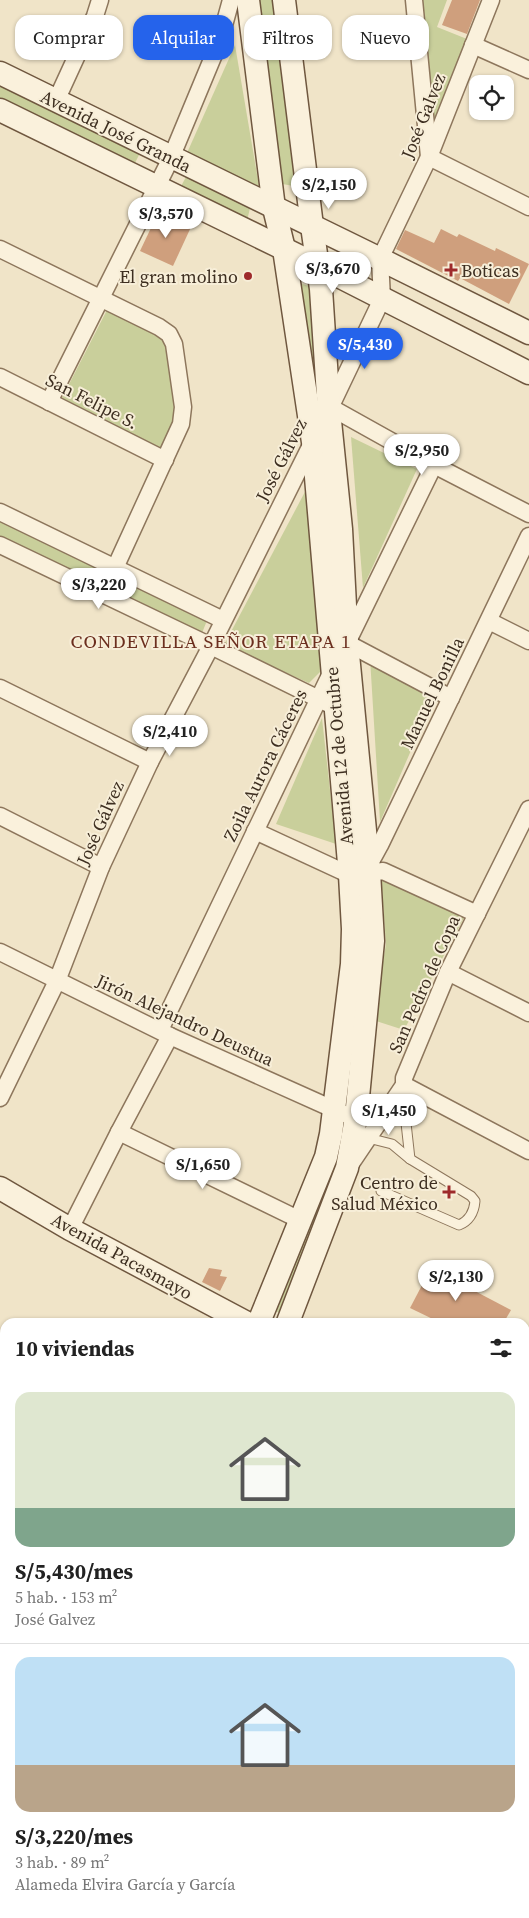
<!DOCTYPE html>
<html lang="es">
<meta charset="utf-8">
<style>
body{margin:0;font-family:"Source Serif 4",serif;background:#f6f6f6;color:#222;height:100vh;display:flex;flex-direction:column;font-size:19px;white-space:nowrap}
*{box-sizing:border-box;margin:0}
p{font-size:16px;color:#767676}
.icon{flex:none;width:28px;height:28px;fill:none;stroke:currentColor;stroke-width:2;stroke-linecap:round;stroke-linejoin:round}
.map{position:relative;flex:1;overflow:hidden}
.sheet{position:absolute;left:0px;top:1318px;width:530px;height:601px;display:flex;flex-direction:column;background:#fff;border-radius:15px 15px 0 0;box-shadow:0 1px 4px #0004}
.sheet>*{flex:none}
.hud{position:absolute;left:15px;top:15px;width:500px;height:45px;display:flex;gap:10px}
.controls{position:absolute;left:469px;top:75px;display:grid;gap:10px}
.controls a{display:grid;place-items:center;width:45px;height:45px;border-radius:10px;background:#fff;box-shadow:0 1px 4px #0004;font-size:25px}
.price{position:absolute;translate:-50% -42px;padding:0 11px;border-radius:18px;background:#fff;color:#222;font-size:16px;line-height:32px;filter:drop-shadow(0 1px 2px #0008)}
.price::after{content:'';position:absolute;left:50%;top:30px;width:15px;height:11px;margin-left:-8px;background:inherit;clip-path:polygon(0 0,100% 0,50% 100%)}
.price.current{background:#2563eb;color:#fff}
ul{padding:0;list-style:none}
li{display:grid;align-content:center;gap:10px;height:265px;padding:0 15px}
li+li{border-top:1px solid #e0e0e0}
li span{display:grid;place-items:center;height:155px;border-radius:15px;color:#555}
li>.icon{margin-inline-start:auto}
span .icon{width:90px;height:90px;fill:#fffc;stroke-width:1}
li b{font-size:21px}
h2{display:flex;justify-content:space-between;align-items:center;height:60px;padding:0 15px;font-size:21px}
.chip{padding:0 18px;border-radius:15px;background:#fff;box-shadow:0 1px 4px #0004;font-size:18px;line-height:45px}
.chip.current{background:#2563eb;color:#fff}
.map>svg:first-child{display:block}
</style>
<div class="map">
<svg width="529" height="1918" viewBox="0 0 529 1918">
<rect width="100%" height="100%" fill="#f0e4c8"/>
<g fill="#c9cf9b">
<path d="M252,0H275L299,187L277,183Z"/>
<path d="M420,0H447L437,27L467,39L434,126Z"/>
<path d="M235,45L259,186L187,153Z"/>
<path d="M0,84L140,153L134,165L0,98Z"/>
<path d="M186,177L250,208L247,221L180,188Z"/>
<path d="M299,283L312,287L316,382Z"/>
<path d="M108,308L158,332L169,347L177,416L166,446L160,448L62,398Z"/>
<path d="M351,437L417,469L363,588Z"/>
<path d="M307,488L324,668L309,683L224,645Z"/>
<path d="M0,519L208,618L202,633L0,538Z"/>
<path d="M370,658L435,695L380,822V821Z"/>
<path d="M322,718L336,844L276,824Z"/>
<path d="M381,875L466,914L404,1030L373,1020L386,944Z"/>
<path d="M335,1150L342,1155L283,1314L270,1309Z"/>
</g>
<g fill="#cf9f7d">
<path d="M452,0H480L467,34L442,25Z"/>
<path d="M159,211L191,227L173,266L140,251Z"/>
<path d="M441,229L457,237L459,234L495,251L496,248L529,264L509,304L460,278L458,281L396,249L405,230L434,243Z"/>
<path d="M209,1268L222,1270L220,1276L227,1277L220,1291L202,1282Z"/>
<path d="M431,1268L511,1310L504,1322H439L410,1308Z"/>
</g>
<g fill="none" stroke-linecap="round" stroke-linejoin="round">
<defs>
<g id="lane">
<path d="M396,1097L405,1114L410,1159"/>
<path d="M368,1138L392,1144L410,1159L471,1196L475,1201C474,1212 469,1221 459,1225L381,1191"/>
</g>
<g id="street">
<path d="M414,0L429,157L529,207"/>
<path d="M473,45L529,70"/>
<path d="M56,101L95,16L100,0"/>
<path d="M0,249L159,327L169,334L174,344L183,407L181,424L115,568"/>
<path d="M0,377L165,460"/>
<path d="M49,402L171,158L220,40L231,0"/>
<path d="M330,407L434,465L529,514"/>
<path d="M330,408L382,299L380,259L429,157L491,0"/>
<path d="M0,512L223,620"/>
<path d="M0,545L211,646L327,703"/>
<path d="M489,621L529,641"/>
<path d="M347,643L434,465"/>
<path d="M347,643L451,698"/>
<path d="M0,688L150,762"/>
<path d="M0,816L101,867"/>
<path d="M255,831L350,875L383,871L477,914"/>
<path d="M368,867L380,845L529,536"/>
<path d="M0,952L170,1036L344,1114"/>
<path d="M448,972L529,1013"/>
<path d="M160,1030L332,671"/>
<path d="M404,1085L529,1151"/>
<path d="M0,1098L57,981L101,867L150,762L211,646L313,441"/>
<path d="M119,1132L302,1221"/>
<path d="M350,1165L404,1085V1078L448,972L529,809"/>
<path d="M70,1229L119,1132L170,1036"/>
<path d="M525,1347L529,1339"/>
<path d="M0,1356L5,1357"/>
<path d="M0,1514H5"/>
<path d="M525,1556H529"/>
<path d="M0,1668H5"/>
<path d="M525,1712H529"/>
<path d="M0,1818L5,1819"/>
<path d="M525,1861H529"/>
</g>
<g id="secondary">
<path d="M248,0L274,208L284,249L313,442L350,875L353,929L352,964L331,1134L326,1157L259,1322"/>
<path d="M284,0L312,226L321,289L329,411L341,529L347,644L369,872L373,941L356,1118L347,1168L288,1322"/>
<path d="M0,73L380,259L529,333"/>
<path d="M0,110L319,266L529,373"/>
<path d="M0,1188L70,1229L245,1322"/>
<path d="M525,1469L529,1471"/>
<path d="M8,1918L10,1914"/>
<path d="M42,1918L43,1914"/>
</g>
</defs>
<use href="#lane" stroke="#8d765c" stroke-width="11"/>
<use href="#street" stroke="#8d765c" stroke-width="19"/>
<use href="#secondary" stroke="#6f573f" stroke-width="25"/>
<use href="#lane" stroke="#faf1dc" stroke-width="9"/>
<use href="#street" stroke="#faf1dc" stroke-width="16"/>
<use href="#secondary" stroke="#faf1dc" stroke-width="22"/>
</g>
<g fill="#9e2a2b" stroke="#f7eed8" stroke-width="2">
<path d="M448.5 262.5h5v5h5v5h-5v5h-5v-5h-5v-5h5z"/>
<circle cx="248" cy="276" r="5"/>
<path d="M446.5 1184.5h5v5h5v5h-5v5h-5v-5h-5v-5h5z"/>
</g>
<g text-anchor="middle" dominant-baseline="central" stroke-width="4" stroke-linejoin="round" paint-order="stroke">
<g font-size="18" fill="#3d2e20" stroke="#f7eed8">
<text transform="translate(423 116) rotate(-68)">José Galvez</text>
<text transform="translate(116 131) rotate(26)">Avenida José Granda</text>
<text transform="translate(92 401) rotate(27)">San Felipe S.</text>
<text transform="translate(281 460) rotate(-63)">José Gálvez</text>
<text transform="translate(432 693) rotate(-64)">Manuel Bonilla</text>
<text transform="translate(339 756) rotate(-95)">Avenida 12 de Octubre</text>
<text transform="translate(265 765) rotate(-64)">Zoila Aurora Cáceres</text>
<text transform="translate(100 823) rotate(-66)">José Gálvez</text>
<text transform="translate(424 984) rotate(-66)">San Pedro de Copa</text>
<text transform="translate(185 1020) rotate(25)">Jirón Alejandro Deustua</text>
<text transform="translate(122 1256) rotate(29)">Avenida Pacasmayo</text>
</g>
<g font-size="18" fill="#3d2e20" stroke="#f7eed8" text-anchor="end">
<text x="461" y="270" text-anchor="start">Boticas</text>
<text x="238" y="276">El gran molino</text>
<text x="438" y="1182">Centro de<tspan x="438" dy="21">Salud México</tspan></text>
</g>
<g font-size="19" letter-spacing="1" fill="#6b2e1e" stroke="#f7eed8">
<text x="211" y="641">CONDEVILLA SEÑOR ETAPA 1</text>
</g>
</g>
</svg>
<div class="controls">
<a><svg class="icon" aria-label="locate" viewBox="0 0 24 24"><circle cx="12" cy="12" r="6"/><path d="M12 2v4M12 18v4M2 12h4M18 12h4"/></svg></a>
</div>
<b class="price" style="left:329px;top:210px">S/2,150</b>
<b class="price" style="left:166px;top:239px">S/3,570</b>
<b class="price" style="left:333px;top:294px">S/3,670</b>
<b class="price current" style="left:365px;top:370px">S/5,430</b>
<b class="price" style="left:422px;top:476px">S/2,950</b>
<b class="price" style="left:99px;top:610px">S/3,220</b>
<b class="price" style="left:170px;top:757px">S/2,410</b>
<b class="price" style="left:389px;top:1136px">S/1,450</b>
<b class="price" style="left:203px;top:1190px">S/1,650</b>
<b class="price" style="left:456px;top:1302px">S/2,130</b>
<div class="hud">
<a class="chip">Comprar</a>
<a class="chip current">Alquilar</a>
<a class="chip">Filtros</a>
<a class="chip">Nuevo</a>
</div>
<section class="sheet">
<h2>10 viviendas<svg class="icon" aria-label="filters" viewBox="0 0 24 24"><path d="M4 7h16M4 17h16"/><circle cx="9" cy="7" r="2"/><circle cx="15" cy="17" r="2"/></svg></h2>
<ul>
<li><span style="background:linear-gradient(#dfe7d0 75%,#7fa58c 0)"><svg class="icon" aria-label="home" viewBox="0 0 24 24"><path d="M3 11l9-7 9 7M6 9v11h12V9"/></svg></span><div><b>S/5,430/mes</b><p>5 hab. · 153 m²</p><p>José Galvez</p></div></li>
<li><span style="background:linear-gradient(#bfe0f5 70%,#b9a48a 0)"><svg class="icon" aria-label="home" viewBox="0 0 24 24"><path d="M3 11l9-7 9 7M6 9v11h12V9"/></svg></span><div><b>S/3,220/mes</b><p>3 hab. · 89 m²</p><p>Alameda Elvira García y García</p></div></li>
</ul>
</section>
</div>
